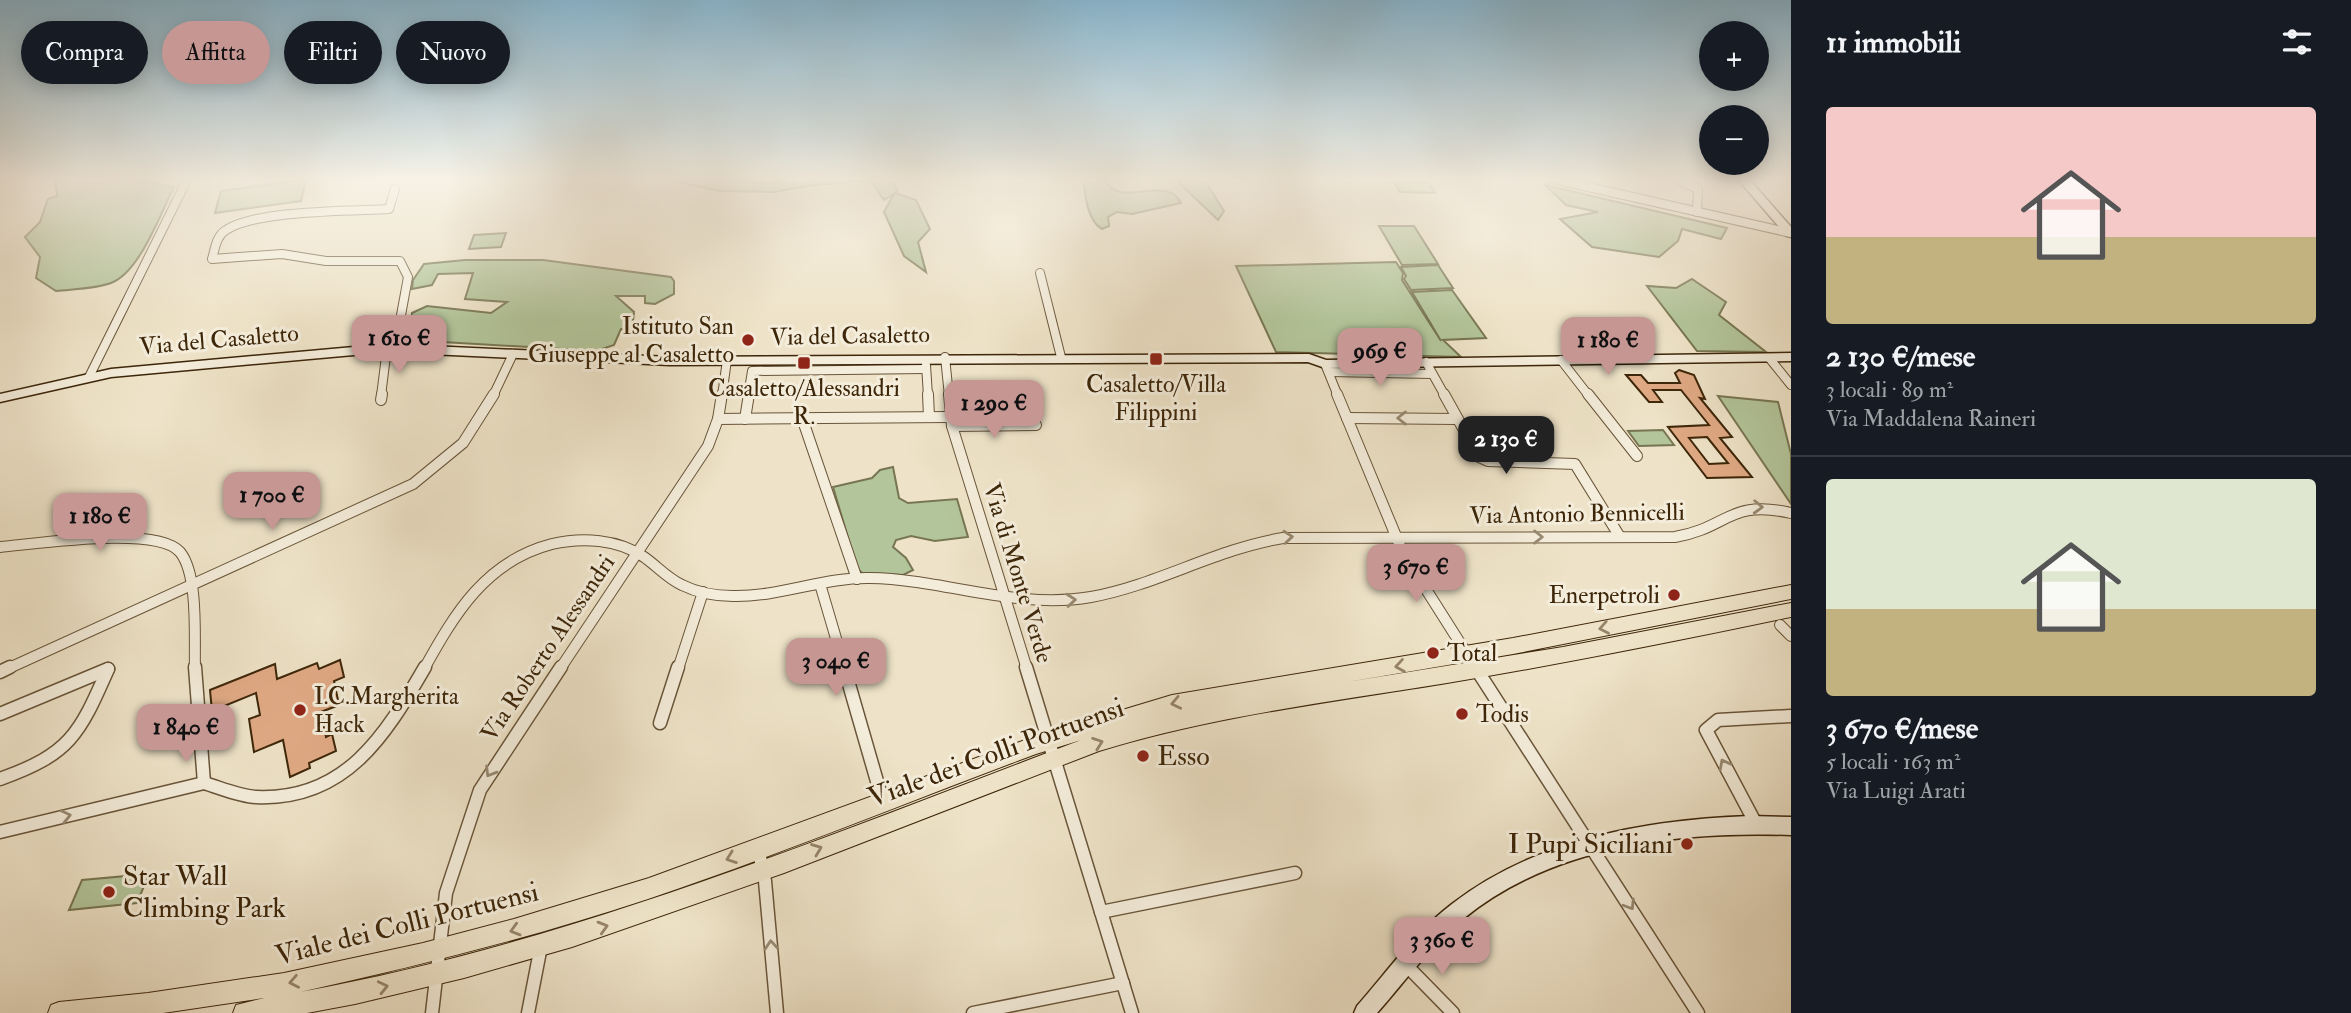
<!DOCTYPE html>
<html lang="it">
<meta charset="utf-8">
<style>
body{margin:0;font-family:"IM FELL Double Pica",serif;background:#242831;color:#f1f3f6;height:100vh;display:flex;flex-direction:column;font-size:26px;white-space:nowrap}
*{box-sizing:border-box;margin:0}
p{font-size:23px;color:#9ea1a6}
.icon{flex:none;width:38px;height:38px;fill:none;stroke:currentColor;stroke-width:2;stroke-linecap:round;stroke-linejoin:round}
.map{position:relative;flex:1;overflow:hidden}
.drawer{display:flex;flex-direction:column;background:#171b24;width:560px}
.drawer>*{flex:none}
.top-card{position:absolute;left:21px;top:21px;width:665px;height:63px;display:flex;gap:14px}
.buttons{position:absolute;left:1699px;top:21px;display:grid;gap:14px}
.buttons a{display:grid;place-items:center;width:70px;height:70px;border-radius:50%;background:#171b24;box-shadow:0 4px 18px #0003;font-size:35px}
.price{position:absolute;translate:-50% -60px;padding:0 16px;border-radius:14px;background:#c59692;color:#111;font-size:23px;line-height:46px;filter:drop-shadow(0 2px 4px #0008)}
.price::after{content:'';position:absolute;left:50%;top:42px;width:21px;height:16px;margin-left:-10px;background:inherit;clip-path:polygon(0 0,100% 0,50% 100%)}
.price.current{background:#222;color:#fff}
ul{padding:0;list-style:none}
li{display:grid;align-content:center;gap:14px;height:371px;padding:0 35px}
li+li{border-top:2px solid #363941}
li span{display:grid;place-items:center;height:217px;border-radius:7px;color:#555}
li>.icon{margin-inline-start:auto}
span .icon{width:126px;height:126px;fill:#fffc;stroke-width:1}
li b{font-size:30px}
h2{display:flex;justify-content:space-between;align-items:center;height:84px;padding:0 35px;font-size:30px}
.pill{padding:0 24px;border-radius:32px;background:#171b24;box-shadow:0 4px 18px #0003;font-size:24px;line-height:63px}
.pill.current{background:#c59692;color:#111}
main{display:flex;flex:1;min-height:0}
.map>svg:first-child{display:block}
</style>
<main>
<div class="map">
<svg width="1791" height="1013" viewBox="0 0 1791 1013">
<rect width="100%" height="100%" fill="#eee3c8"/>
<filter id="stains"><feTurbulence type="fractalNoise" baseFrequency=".00286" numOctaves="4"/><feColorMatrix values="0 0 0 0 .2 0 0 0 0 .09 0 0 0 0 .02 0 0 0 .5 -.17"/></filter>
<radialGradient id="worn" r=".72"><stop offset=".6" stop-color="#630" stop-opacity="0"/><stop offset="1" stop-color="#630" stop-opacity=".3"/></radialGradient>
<g fill="#b3c59a" stroke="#787652" stroke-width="2">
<path d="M55,178L138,180L174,187C160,214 140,272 111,283C95,289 73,289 56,291L36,278L40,257L25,237L40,222L48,199L57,196Z"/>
<path d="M659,178H890L898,191L895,193L916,200L930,229L918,242L926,272L904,256L884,212L894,194L884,200L870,180L807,186L774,192L720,191Z"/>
<path d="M1083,178H1104C1118,212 1165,172 1181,203L1132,214L1117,212L1108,217L1109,226L1102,229C1087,221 1085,194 1083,178Z"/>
<path d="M1183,178H1203L1224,211L1218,220L1179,183Z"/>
<path d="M1391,178H1424L1426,181L1406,182L1429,183L1435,193L1400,192Z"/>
<path d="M306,179L301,201L215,213L221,191Z"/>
<path d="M1545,185L1727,228L1721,239L1682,229L1678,241L1659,257L1592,247L1560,219L1598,212L1566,205Z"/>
<path d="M1379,226H1414L1438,264L1402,265Z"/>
<path d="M506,233L501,247L469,249L474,235Z"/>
<path d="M465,260H543L671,277L674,281V294L655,304L645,303V296H616L634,312L633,321L657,325L650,330L621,329L614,345L596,351L409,340L412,313L427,306L491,313L507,302L465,299L473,273L438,274L432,285L412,289L413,280L424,264Z"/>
<path d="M1396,262L1403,273L1402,280L1441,341L1412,292L1452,290L1486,338L1443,340L1461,357L1276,352L1236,266Z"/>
<path d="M1438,265L1453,288L1411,290L1404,279L1406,276L1401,267Z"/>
<path d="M1692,279L1726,302L1719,315L1766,352L1697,351L1647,286L1676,288Z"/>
<path d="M1718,396L1778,402L1791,454V504Z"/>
<path d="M1663,430L1674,445L1639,446L1628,431Z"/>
<path d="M893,467L899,498L908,503L957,499L968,537L935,541L911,536L896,540L893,547L906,558L913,570L903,575L862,573L857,568L833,487L872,478L880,470Z"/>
<path d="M149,874L137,903L69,910L82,880Z"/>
</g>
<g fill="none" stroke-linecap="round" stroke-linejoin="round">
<path stroke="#75816e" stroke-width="2" d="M693,178L774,183L792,178"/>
</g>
<g fill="#e0aa85" stroke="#3d2609" stroke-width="2" fill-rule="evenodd">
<path d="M1679,370L1694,375L1705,399L1700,398L1732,437L1720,438L1752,477L1707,478L1668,427L1709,425L1681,390H1653L1662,402H1649L1626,375H1641L1648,383H1680L1675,373ZM1707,437L1728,463L1709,464L1689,438Z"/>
<path d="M340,660L344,677L334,681L339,705L321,712L326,737L332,734L336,751L309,763L310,768L290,777L283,740L254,752L249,719L260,715L256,693L212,711L210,690L275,664L277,679L317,663L319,669Z"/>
</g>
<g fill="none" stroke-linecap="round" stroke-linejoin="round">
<defs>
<g id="street-far2">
<path d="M1549,178L1791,233"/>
<path d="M1674,178L1698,189L1697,212"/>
<path d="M395,189L389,209C351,211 256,210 226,230C216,236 215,249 212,259L282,254L326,261H400L408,277L395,348"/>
<path d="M1040,273L1061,357"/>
<path d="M945,357L949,396"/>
<path d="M1770,359L1791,385"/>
<path d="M1561,360L1589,396"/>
<path d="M1426,362L1445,396"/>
<path d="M1325,364L1338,396"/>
<path d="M926,365L928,396"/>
<path d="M1329,372L1432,374"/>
<path d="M89,377L185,184L184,180"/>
<path d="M381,396L387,348"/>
<path d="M493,396L513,354"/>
<path d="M722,396L727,360"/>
<path d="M748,396L752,371L926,369"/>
</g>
<g id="street-far1">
<path d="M928,394L929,417"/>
<path d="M949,394L952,426L1027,669"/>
<path d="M1337,394L1403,553L1467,654"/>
<path d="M1444,394L1479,457L1488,461L1575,464L1620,537"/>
<path d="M1588,394L1637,456"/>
<path d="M381,400L382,394"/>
<path d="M802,418L857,579"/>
<path d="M1347,418L1457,419"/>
<path d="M718,419L949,417"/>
<path d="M745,419L749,394"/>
<path d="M952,426L1036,425"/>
<path d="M0,547C36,544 157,525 180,552C199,575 194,640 195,669"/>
<path d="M820,584L845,669"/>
<path d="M1780,625L1791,636"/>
<path d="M7,669L413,484L463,443L494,394"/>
<path d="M424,669C455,613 486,561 552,544C582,537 618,539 644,557C657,566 667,578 682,585C698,593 716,596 733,596C780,597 824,577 870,578C944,579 1016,610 1091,597C1157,585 1216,549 1283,538L1675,537C1728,528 1729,499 1791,513"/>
<path d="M560,669L708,446L718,419L722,394"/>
<path d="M678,669L703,592"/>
</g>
<g id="street">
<path d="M195,667L204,783"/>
<path d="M844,667L883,802"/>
<path d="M1026,667L1132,1013"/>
<path d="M1477,670L1698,1013"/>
<path d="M0,672L10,667"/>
<path d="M0,714L108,669"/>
<path d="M660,723L678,667"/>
<path d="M0,779C70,754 79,735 108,669"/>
<path d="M204,783C221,788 239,796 256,797C345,801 385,736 425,667"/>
<path d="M1756,824L1706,730L1718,720L1791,716"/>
<path d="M0,832L204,783"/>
<path d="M758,848L765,881L777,1013"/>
<path d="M1101,912L1295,873"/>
<path d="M1407,966L1453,1013"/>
<path d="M432,1013L446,893L480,790L561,667"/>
<path d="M528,1013L541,946"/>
<path d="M973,1013L1123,983"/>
</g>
<g id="secondary">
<path d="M1737,178H1748L1791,227V237L1787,236Z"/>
<path d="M387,344L670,357L1309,354L1326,360L1791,353V361L1325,368L1308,362L670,365L387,352L111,377L0,402V394L111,369Z"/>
<path d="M1749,816L1791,817V835C1679,831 1553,845 1463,919C1431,946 1405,981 1377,1013H1354L1357,1006C1387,972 1415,932 1452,904C1536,839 1645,820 1749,816Z"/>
</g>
<path id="primary" d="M1791,585V599L1513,654L1347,682L1563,647L1791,603V617C1677,641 1562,664 1447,683C1330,702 1213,716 1099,751L784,873L572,947L464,978L355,1004L307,1013H233L236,1005L264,998L163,1013H48L51,1005L59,1002L148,993L284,973L423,943L514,919L649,878L1036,736L1172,695L1513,638ZM1081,740C825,837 570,943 300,992C418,966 534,937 648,899C779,855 907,802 1036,754Z"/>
</defs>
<use href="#street-far2" stroke="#695539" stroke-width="10"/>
<use href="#street-far1" stroke="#695539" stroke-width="12"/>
<use href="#street" stroke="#695539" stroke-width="15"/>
<use href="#secondary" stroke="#3d2609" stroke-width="3"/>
<use href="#primary" stroke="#3d2609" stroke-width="2"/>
<use href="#street-far2" stroke="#f4eddb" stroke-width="8"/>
<use href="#street-far1" stroke="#f4eddb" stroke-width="10"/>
<use href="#street" stroke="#f4eddb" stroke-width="12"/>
<use href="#secondary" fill="#f4eddb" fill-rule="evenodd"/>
<use href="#primary" fill="#eee3c8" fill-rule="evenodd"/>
</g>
<defs><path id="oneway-chevron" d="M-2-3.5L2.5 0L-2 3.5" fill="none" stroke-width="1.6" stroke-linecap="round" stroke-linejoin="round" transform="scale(1.75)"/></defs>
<g stroke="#988a72">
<use href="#oneway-chevron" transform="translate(1402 418) rotate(-180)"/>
<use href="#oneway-chevron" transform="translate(1758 507) rotate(2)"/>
<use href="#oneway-chevron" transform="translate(1288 537) rotate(-5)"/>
<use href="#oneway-chevron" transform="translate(1538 537)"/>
<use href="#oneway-chevron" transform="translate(1071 600) rotate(-5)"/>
<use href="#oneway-chevron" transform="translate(1724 764) rotate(-118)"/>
<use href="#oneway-chevron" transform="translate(490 772) rotate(121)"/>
<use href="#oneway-chevron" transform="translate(66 816) rotate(-13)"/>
<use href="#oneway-chevron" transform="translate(1630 905) rotate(58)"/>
<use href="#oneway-chevron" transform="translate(771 945) rotate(-95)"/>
</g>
<g stroke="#968468">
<use href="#oneway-chevron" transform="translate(1604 628) rotate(169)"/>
<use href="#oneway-chevron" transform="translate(1400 666) rotate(171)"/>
<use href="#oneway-chevron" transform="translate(1176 703) rotate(168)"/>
<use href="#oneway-chevron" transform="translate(1098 743) rotate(-20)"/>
<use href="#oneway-chevron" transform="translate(817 849) rotate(-21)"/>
<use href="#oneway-chevron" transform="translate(731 858) rotate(160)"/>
<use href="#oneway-chevron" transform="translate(603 927) rotate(-16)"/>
<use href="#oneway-chevron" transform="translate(515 930) rotate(164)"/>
<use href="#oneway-chevron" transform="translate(294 982) rotate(169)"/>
<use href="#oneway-chevron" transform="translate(383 987) rotate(-13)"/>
</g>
<linearGradient id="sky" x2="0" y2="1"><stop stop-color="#89b8d2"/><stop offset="0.56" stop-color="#f7f2e6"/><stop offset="1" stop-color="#f7f2e6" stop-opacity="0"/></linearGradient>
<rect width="1791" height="320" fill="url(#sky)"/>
<g fill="#8f2418" stroke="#f4eddb" stroke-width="2.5">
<circle cx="748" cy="340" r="7"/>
<rect x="1149" y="352" width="14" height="14" rx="3.5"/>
<rect x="797" y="356" width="14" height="14" rx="3.5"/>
<circle cx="1674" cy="595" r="7"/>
<circle cx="1433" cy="653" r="7"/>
<circle cx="300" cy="710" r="7"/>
<circle cx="1462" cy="714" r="7"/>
<circle cx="1143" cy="756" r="7"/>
<circle cx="1687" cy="844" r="7"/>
<circle cx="109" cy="892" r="7"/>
</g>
<g text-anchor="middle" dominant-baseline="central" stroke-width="6" stroke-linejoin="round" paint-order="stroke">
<g font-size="24" fill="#3d2609" stroke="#f4eddb" text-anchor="start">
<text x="734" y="326" text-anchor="end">Istituto San<tspan x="734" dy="28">Giuseppe al Casaletto</tspan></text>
<text x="1156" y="384" text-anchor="middle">Casaletto/Villa<tspan x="1156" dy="28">Filippini</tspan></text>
<text x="804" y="388" text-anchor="middle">Casaletto/Alessandri<tspan x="804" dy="28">R.</tspan></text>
<text x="1660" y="595" text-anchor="end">Enerpetroli</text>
<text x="1447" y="653">Total</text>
<text x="314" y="696">I.C.Margherita<tspan x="314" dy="28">Hack</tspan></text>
<text x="1476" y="714">Todis</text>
</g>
<g font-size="24" fill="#3d2609" stroke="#f4eddb">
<text transform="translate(850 336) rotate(-1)">Via del Casaletto</text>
<text transform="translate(219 340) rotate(-5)">Via del Casaletto</text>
<text transform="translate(1577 514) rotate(-1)">Via Antonio Bennicelli</text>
<text transform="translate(1018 573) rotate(73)">Via di Monte Verde</text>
<text transform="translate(548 648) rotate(-56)">Via Roberto Alessandri</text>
</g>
<g font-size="28" fill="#3d2609" stroke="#f4eddb">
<text transform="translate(996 753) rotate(-20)">Viale dei Colli Portuensi</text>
<text transform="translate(407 924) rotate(-14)">Viale dei Colli Portuensi</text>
</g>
<g font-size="28" fill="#3d2609" stroke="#f4eddb" text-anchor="start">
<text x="1157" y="756">Esso</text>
<text x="1673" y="844" text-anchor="end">I Pupi Siciliani</text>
<text x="123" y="876">Star Wall<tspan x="123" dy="32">Climbing Park</tspan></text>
</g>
</g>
<rect width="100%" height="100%" filter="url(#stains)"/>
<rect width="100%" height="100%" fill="url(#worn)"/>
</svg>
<div class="buttons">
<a>+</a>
<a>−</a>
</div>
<b class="price" style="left:399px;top:375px">1 610 €</b>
<b class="price" style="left:1608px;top:377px">1 180 €</b>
<b class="price" style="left:1380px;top:388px">969 €</b>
<b class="price" style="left:994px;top:440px">1 290 €</b>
<b class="price current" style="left:1506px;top:476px">2 130 €</b>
<b class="price" style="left:272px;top:532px">1 700 €</b>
<b class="price" style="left:100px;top:553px">1 180 €</b>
<b class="price" style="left:1416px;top:604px">3 670 €</b>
<b class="price" style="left:836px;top:698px">3 040 €</b>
<b class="price" style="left:186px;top:764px">1 840 €</b>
<b class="price" style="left:1442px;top:977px">3 360 €</b>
<div class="top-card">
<a class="pill">Compra</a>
<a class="pill current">Affitta</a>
<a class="pill">Filtri</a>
<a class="pill">Nuovo</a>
</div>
</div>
<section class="drawer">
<h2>11 immobili<svg class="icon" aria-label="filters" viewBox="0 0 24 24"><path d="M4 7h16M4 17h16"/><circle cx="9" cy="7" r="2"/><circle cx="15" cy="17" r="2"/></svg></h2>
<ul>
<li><span style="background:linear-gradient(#f6c9c9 60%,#c2b280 0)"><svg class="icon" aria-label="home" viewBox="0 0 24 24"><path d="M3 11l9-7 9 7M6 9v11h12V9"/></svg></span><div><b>2 130 €/mese</b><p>3 locali · 89 m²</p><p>Via Maddalena Raineri</p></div></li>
<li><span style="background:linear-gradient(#dfe7d0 60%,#c2b280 0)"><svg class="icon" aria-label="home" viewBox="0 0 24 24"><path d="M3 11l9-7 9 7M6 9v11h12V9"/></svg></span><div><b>3 670 €/mese</b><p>5 locali · 163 m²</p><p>Via Luigi Arati</p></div></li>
</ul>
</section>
</main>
